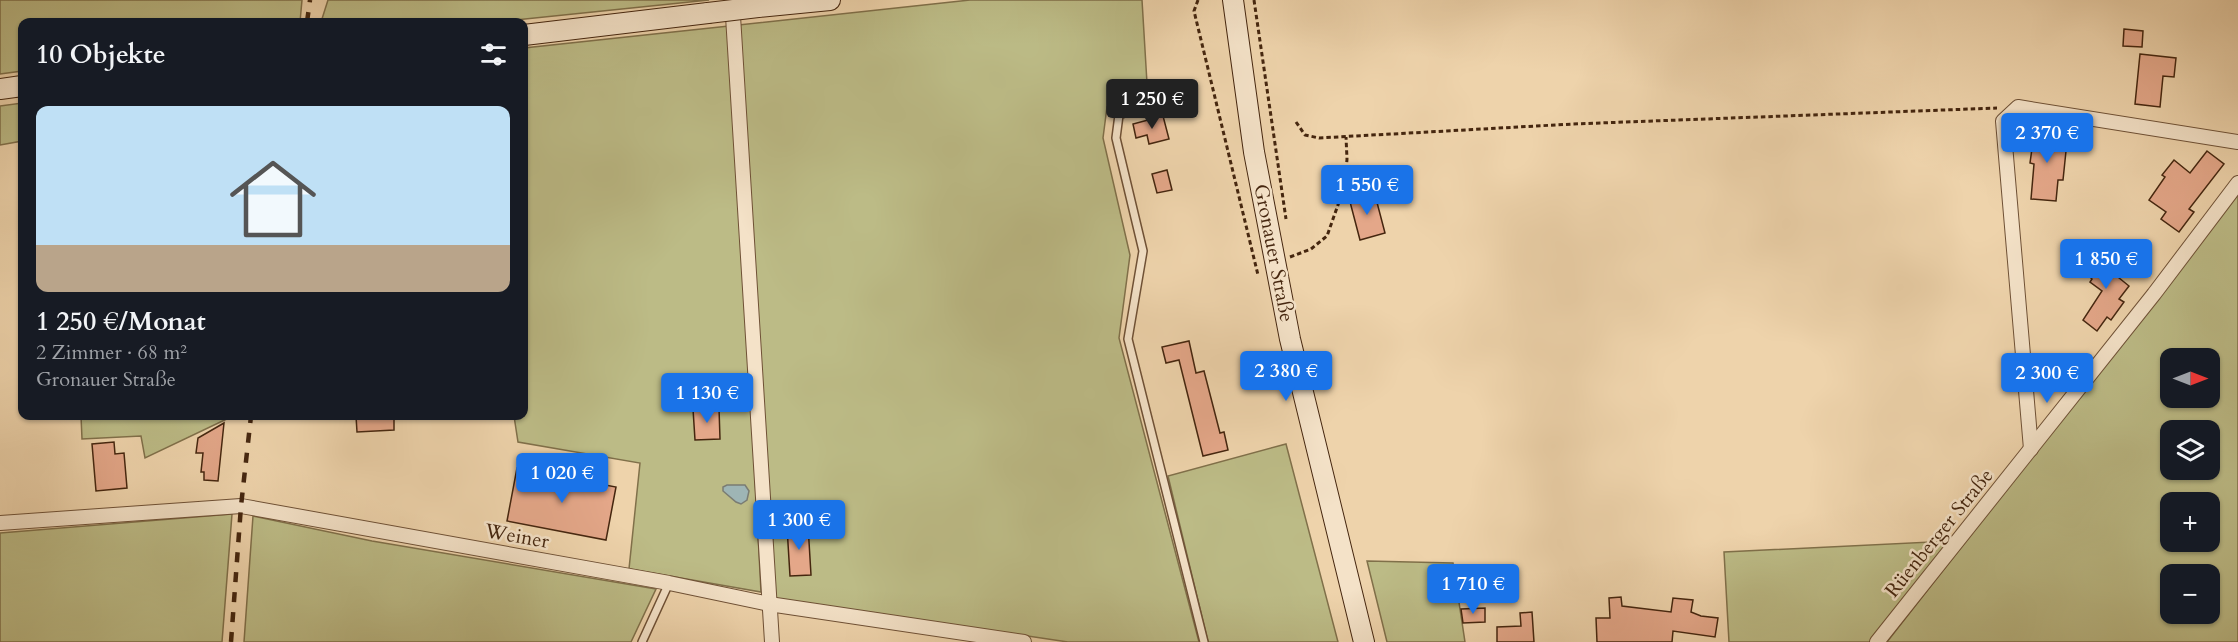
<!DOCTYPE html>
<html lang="de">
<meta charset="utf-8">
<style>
body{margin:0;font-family:Cardo,serif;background:#242831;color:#f1f3f6;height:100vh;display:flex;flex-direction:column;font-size:22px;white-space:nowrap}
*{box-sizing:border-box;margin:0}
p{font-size:20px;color:#9ea1a6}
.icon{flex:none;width:33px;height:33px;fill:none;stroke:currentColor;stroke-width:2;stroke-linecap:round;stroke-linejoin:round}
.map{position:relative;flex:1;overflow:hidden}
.side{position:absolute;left:18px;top:18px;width:510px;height:402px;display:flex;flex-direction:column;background:#171b24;border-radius:12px;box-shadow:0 2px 4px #0004}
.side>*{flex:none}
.needle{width:39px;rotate:90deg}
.controls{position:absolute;left:2160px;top:348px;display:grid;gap:12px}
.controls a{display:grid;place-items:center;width:60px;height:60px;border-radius:12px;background:#171b24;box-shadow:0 2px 4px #0004;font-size:30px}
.price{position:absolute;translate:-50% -51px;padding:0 14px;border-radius:6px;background:#1a73e8;color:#fff;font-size:20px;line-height:39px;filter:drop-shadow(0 2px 3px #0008)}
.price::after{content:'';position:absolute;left:50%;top:36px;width:18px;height:14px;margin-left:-9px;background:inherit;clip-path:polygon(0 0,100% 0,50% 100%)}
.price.on{background:#222;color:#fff}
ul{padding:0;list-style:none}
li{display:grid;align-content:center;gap:12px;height:318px;padding:0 18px}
li span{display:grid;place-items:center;height:186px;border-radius:12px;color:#555}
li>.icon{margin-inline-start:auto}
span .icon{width:108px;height:108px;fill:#fffc;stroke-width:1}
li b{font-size:26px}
h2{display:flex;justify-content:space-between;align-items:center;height:72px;padding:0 18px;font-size:26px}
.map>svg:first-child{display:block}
</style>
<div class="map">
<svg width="2238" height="642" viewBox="0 0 2238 642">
<rect width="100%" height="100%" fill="#eed3ab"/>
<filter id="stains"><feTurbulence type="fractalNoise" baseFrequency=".00333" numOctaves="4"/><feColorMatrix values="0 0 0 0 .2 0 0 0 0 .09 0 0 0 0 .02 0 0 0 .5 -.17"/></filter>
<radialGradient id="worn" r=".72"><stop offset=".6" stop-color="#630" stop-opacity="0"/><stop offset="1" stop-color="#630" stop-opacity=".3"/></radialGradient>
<g fill="#bcbb86" stroke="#80704a" stroke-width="1.5" fill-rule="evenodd">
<path d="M0,0H302L300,22H22V71L0,74Z"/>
<path d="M328,0H709L495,22H321Z"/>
<path d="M970,0H1142L1147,83L1107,107L1103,138L1130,255L1119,338L1199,642H1068L776,599L745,285L761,592L629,569L640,463L518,442L514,416H524V48Z"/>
<path d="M22,103V141L0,145V106Z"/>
<path d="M2238,193V642H1887ZM2170,358H2210V398H2170ZM2170,430H2210V470H2170ZM2170,502H2210V542H2170ZM2170,574H2210V614H2170Z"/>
<path d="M81,416H233L145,458L141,436L82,439Z"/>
<path d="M1286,444L1338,642H1208L1168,476Z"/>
<path d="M232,514L222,642H0V533Z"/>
<path d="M253,516L372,541L656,589L631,642H244Z"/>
<path d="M1951,541L1870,642H1729L1724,552Z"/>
<path d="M1367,561L1453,563L1465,642H1387Z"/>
</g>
<path fill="#9eb5b5" stroke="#7a7c73" stroke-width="1.5" d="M727,485H745L749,491L747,500L741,504L736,502L723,491V487Z"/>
<g fill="#e4a789" stroke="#45260f" stroke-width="1.5">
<path d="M2124,29L2143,31L2142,47L2123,46Z"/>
<path d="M2140,54L2176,58L2174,77L2163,76L2160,107L2135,104Z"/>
<path d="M1163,116L1169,139L1149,144L1147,135L1136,138L1133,124Z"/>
<path d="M2035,127L2060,131L2057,151H2066L2063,180H2058L2056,201L2031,199L2034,164L2030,163Z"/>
<path d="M2207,151L2224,164L2189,209L2194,212L2179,232L2161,219L2166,212L2149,200L2165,177L2162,175L2174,160L2190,173Z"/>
<path d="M1167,170L1172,190L1157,193L1152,174Z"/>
<path d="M1374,191L1385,233L1360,240L1349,198Z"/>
<path d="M2113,241L2121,247L2107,268L2129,286L2119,299L2124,302L2111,320L2107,317L2097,331L2083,320L2102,291L2090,282L2092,279L2088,275Z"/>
<path d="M1189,341L1196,373L1204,371L1220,433L1224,432L1228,450L1203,456L1179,360L1166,363L1162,347Z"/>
<path d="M719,408L720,439L695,440L693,409Z"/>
<path d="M356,416H394V430L357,432Z"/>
<path d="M224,423L218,481L204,480V472H201L203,453H196L198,438Z"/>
<path d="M114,442L115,454L124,453L127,488L96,491L92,444Z"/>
<path d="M517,468L616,487L606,540L507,521Z"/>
<path d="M808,525L811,575L790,576L787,527Z"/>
<path d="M1621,597L1622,606L1671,612L1673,598L1693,600L1691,612L1701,616L1718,618L1715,637L1673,631L1672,642H1597L1596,618H1610L1609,598Z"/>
<path d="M1485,608V622L1463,623L1461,609Z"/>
<path d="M1532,612L1534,642H1497V627L1521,626L1520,613Z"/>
</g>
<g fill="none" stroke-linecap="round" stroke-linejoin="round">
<defs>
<g id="service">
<path d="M1148,104L1119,115L1116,138L1143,251L1128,339L1204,642"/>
<path d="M642,642L669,583"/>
</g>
<g id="minor">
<path d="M732,0L772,642"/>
<path d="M2031,449L2003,121L2018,107L2238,142"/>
<path d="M0,523L241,506L669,583L769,604L1024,642"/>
<path d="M1877,642L2154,294L2238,183"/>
</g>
<g id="secondary">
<path d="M1233,0L1254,152L1290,339L1364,642"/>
<path d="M758,7L830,0"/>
<path d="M524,35L708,13"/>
<path d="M0,89L22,86"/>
</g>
</defs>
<use href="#service" stroke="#6f5136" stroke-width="10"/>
<use href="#minor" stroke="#6f5136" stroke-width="16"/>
<use href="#secondary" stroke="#45260f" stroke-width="22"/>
<g stroke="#45260f" stroke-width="3" stroke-dasharray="4.5 3" stroke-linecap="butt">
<path d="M1198,0L1194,11L1258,275"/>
<path d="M1254,0L1286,219"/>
<path d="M1296,122L1305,135L1319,138L1573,124L1997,108"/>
<path d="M1290,257L1311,249L1327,236L1345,185L1347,159L1346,137"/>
</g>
<use href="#service" stroke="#f4e2c8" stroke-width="7"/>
<use href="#minor" stroke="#f4e2c8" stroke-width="14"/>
<use href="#secondary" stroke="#f4e2c8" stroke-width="20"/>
<g stroke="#45260f" stroke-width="4.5" stroke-dasharray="10 10" stroke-linecap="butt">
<path d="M307,22L310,0"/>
<path d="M231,642L241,506L251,416"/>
</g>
<defs>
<path id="secondary-bridge" d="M708,13L758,7"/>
</defs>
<use href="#secondary-bridge" stroke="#45260f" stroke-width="22" stroke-linecap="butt"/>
<use href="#secondary-bridge" stroke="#f4e2c8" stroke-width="20"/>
</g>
<g text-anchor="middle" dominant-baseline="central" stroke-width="5" stroke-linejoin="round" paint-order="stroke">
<g font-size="20" fill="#45260f" stroke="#f4e2c8">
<text transform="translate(1274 253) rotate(79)">Gronauer Straße</text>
<text transform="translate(1939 533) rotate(-51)">Rüenberger Straße</text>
<text transform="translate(517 536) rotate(10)">Weiner</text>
</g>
</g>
<rect width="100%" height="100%" filter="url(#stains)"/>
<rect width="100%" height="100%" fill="url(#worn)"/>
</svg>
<div class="controls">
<a><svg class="needle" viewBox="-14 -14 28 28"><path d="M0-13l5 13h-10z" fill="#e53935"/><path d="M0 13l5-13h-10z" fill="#9ea1a6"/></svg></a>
<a><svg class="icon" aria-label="layers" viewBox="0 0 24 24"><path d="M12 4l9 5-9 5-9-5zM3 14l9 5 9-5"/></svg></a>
<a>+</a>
<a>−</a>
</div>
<b class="price on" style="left:1152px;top:130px">1 250 €</b>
<b class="price" style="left:2047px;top:164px">2 370 €</b>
<b class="price" style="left:1367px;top:216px">1 550 €</b>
<b class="price" style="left:2106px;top:290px">1 850 €</b>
<b class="price" style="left:1286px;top:402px">2 380 €</b>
<b class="price" style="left:2047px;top:404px">2 300 €</b>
<b class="price" style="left:707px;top:424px">1 130 €</b>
<b class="price" style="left:562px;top:504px">1 020 €</b>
<b class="price" style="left:799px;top:551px">1 300 €</b>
<b class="price" style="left:1473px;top:615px">1 710 €</b>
<section class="side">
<h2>10 Objekte<svg class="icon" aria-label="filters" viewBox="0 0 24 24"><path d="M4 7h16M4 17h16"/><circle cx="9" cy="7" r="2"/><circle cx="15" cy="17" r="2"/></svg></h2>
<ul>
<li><span style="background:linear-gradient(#bfe0f5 75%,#b9a48a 0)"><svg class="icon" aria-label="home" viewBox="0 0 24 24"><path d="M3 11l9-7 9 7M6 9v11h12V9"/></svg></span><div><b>1 250 €/Monat</b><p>2 Zimmer · 68 m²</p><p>Gronauer Straße</p></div></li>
</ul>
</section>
</div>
